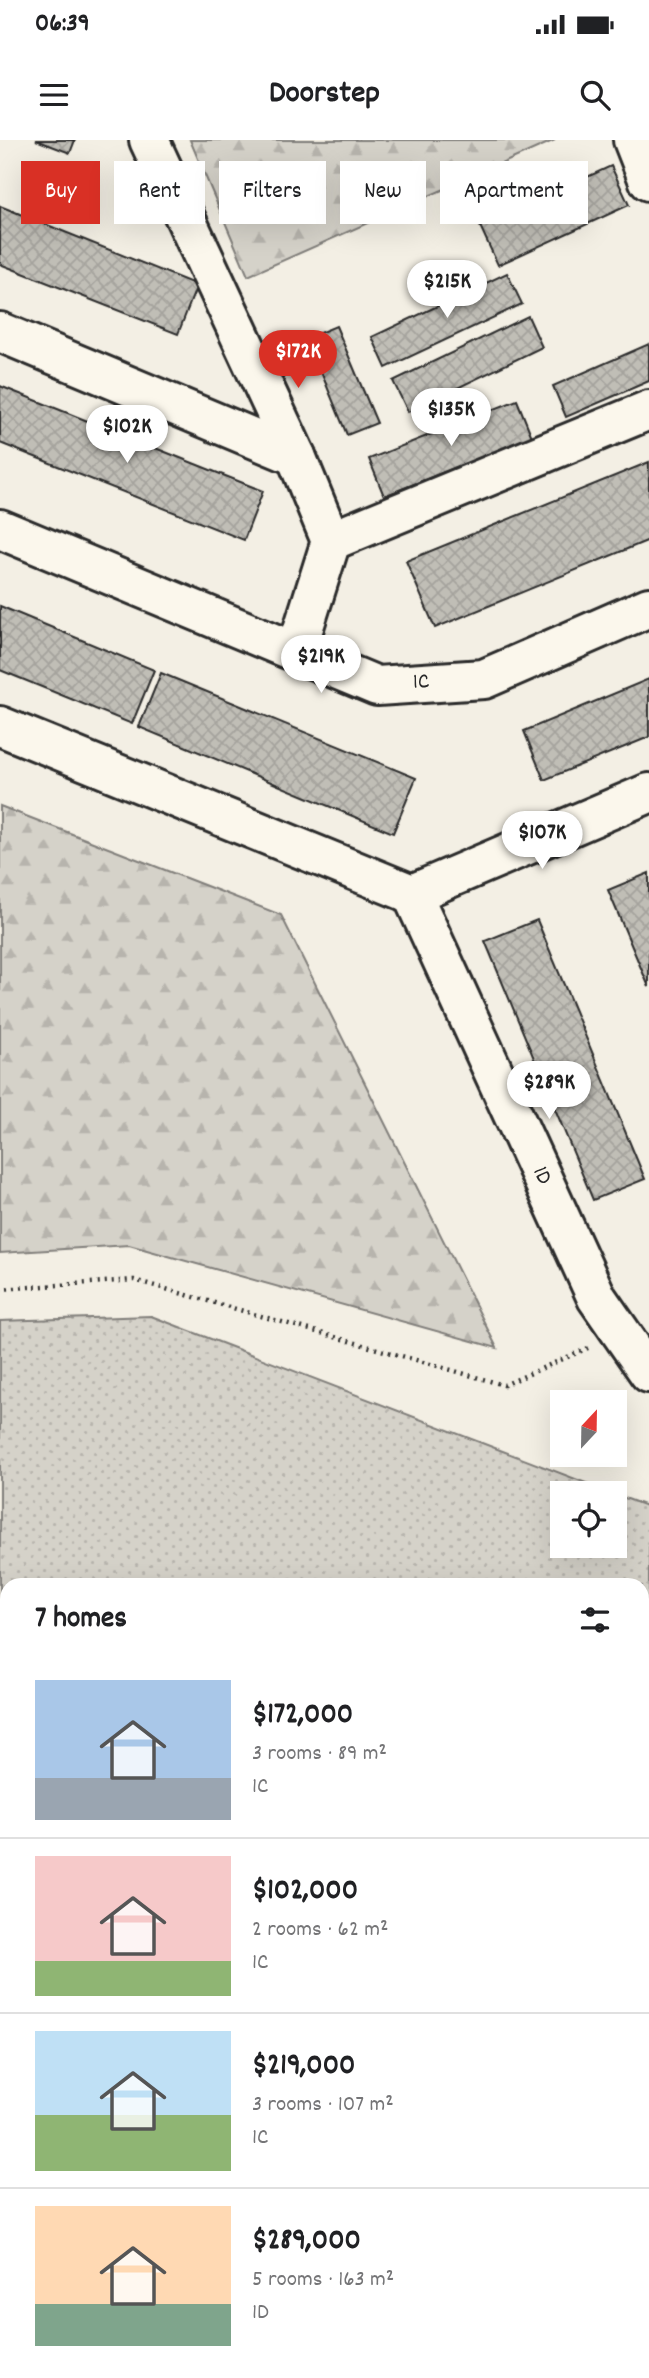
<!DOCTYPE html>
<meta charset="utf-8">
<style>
body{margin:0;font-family:Dekko,sans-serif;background:#f2f2f2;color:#202124;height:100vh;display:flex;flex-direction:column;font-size:26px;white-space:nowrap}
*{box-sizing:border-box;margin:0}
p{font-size:23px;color:#757577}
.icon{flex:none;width:38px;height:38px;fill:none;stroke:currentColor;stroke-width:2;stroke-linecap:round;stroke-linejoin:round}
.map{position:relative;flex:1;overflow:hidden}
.side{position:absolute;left:0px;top:1438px;width:649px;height:800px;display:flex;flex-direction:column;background:#fff;border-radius:21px 21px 0 0;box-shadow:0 7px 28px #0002}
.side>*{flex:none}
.guide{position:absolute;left:21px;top:21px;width:607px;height:63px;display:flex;gap:14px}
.needle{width:46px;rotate:22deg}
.buttons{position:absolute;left:550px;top:1250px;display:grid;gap:14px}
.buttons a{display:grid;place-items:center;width:77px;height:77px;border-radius:0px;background:#fff;box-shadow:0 7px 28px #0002;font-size:35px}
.price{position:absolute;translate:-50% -60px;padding:0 16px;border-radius:24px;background:#fff;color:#222;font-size:23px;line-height:46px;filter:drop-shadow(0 2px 4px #0008)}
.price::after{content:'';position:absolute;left:50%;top:42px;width:21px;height:16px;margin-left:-10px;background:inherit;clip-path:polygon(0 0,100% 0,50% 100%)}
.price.on{background:#d93025;color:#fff}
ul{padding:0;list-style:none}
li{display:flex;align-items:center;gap:21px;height:175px;padding:0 35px}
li+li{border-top:2px solid #e0e0e0}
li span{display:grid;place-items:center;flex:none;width:196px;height:140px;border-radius:0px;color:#555}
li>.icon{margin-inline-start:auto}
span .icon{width:84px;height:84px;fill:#fffc;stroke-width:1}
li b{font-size:30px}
h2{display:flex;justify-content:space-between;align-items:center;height:84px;padding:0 35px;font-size:30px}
.chip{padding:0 24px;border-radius:0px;background:#fff;box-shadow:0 7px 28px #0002;font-size:24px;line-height:63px}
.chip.on{background:#d93025;color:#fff}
.status{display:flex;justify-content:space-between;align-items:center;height:49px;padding:0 35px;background:#fff;direction:ltr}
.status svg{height:19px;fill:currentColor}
header{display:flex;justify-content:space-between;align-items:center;height:91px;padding:0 35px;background:#fff;font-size:32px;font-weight:800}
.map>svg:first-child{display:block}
</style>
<div class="status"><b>06:39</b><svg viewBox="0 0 49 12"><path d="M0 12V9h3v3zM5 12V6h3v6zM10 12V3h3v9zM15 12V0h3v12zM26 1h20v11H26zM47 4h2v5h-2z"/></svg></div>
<header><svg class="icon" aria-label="menu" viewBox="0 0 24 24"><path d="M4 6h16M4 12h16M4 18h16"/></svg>Doorstep<svg class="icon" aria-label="search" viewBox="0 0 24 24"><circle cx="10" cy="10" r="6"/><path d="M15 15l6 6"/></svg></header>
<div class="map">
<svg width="649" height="2238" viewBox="0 0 649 2238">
<defs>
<pattern id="grass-dots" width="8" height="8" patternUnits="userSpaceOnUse" patternTransform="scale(1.75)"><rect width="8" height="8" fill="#d5d2c9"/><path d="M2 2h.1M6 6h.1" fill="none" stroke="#b7b4ad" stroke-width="1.8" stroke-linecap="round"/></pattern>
<pattern id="forest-firs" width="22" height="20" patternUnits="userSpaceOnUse" patternTransform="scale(1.75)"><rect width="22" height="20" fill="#d5d2c9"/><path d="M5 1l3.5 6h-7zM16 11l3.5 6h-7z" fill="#b7b4ad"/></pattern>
<pattern id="building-cross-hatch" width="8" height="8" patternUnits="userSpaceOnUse" patternTransform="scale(1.75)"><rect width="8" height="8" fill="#c0beb6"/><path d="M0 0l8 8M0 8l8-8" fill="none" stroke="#a5a39d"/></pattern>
</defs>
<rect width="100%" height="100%" fill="#f3efe4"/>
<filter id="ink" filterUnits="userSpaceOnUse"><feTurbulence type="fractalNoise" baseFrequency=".0143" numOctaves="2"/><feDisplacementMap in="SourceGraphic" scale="14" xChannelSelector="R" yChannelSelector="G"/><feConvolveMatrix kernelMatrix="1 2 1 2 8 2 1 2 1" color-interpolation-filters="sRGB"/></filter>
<g filter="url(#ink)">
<path fill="url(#grass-dots)" stroke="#807e7a" stroke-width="2" d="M151,1176L612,1353H562V1405H614V1354L649,1367V1674L642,1692V1446H7V1497L0,1494V1181Z"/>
<g fill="url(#forest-firs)" stroke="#807e7a" stroke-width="2">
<path d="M190,0H555L248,136Z"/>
<path d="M0,666L281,775L497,1208L129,1105L0,1113Z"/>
</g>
<g fill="url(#building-cross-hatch)" stroke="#2b2b2b" stroke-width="2">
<path d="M36,0H75L70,13Z"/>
<path d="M611,26L629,65L498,125L480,86Z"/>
<path d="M0,66L197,145L178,194L0,124Z"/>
<path d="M507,133L522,164L386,228L372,197Z"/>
<path d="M528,176L542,207L408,272L393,241Z"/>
<path d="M336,186L377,283L347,295L307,198Z"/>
<path d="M649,204V241L566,277L553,246Z"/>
<path d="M0,246L263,351L244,400L0,303Z"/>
<path d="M517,260L532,297L384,356L369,319Z"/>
<path d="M649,322V400L435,488L406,421Z"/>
<path d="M0,466L154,530L132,584L0,530Z"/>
<path d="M161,533L416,638L393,693L139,587Z"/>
<path d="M649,539V597L544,640L524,591Z"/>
<path d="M649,733V847L608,750Z"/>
<path d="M537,780L645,1039L593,1060L485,801Z"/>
<path d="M335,2231H371L368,2238H332Z"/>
</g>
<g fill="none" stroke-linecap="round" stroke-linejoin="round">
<defs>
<g id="minor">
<path d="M149,0L296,316L331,401L296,512"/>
<path d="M633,0L649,41"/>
<path d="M0,192L296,316"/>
<path d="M0,389L377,546L484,539L649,467"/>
<path d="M331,401L649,270"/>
<path d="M0,586L412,754L649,653"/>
<path d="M412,754L597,1158L649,1233"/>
<path d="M0,2230L18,2238"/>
</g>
<g id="major">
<path d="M0,1567L7,1569"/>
<path d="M642,1783L649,1786"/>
</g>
</defs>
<use href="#minor" stroke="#2b2b2b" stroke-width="44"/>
<use href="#major" stroke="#2b2b2b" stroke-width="44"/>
<path stroke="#2b2b2b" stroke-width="4.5" stroke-dasharray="2 5" stroke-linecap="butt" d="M0,1149L134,1140L504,1245L588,1208"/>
<use href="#minor" stroke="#fbf7ec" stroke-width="38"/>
<use href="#major" stroke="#fbf7ec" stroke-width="38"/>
</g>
</g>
<g text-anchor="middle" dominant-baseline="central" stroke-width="6" stroke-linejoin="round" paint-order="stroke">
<g font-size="23" fill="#2b2b2b" stroke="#fbf7ec">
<text transform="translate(421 543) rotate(-4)">1C</text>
<text transform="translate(541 1036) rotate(65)">1D</text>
</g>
</g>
</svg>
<div class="buttons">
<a><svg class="needle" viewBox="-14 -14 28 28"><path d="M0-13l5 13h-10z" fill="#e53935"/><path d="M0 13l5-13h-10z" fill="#757577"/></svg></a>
<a><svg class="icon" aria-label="locate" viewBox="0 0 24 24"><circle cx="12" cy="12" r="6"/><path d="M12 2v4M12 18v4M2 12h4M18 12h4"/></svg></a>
</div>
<b class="price" style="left:447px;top:180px">$215K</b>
<b class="price on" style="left:298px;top:250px">$172K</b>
<b class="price" style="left:451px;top:308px">$135K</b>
<b class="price" style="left:127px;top:325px">$102K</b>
<b class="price" style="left:321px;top:555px">$219K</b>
<b class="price" style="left:542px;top:731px">$107K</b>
<b class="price" style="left:549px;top:981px">$289K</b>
<div class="guide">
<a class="chip on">Buy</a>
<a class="chip">Rent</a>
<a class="chip">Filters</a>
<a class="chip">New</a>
<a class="chip">Apartment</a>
</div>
<section class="side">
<h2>7 homes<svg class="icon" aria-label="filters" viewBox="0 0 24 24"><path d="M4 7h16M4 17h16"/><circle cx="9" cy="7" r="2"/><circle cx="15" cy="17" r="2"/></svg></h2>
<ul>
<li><span style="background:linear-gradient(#a9c7e8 70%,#9aa5b1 0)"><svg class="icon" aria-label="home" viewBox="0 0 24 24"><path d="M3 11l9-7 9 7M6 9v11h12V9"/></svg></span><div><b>$172,000</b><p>3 rooms · 89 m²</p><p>1C</p></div></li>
<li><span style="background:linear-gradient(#f6c9c9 75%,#8fb573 0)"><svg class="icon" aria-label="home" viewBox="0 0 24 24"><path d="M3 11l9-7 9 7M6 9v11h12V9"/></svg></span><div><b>$102,000</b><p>2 rooms · 62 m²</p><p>1C</p></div></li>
<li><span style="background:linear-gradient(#bfe0f5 60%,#8fb573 0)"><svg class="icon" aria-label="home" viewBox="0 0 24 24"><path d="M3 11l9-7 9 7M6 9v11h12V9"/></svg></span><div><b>$219,000</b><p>3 rooms · 107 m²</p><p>1C</p></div></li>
<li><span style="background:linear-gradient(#ffd9b3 70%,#7fa58c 0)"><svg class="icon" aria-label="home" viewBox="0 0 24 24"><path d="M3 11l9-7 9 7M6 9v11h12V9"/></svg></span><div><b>$289,000</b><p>5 rooms · 163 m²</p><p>1D</p></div></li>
</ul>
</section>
</div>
